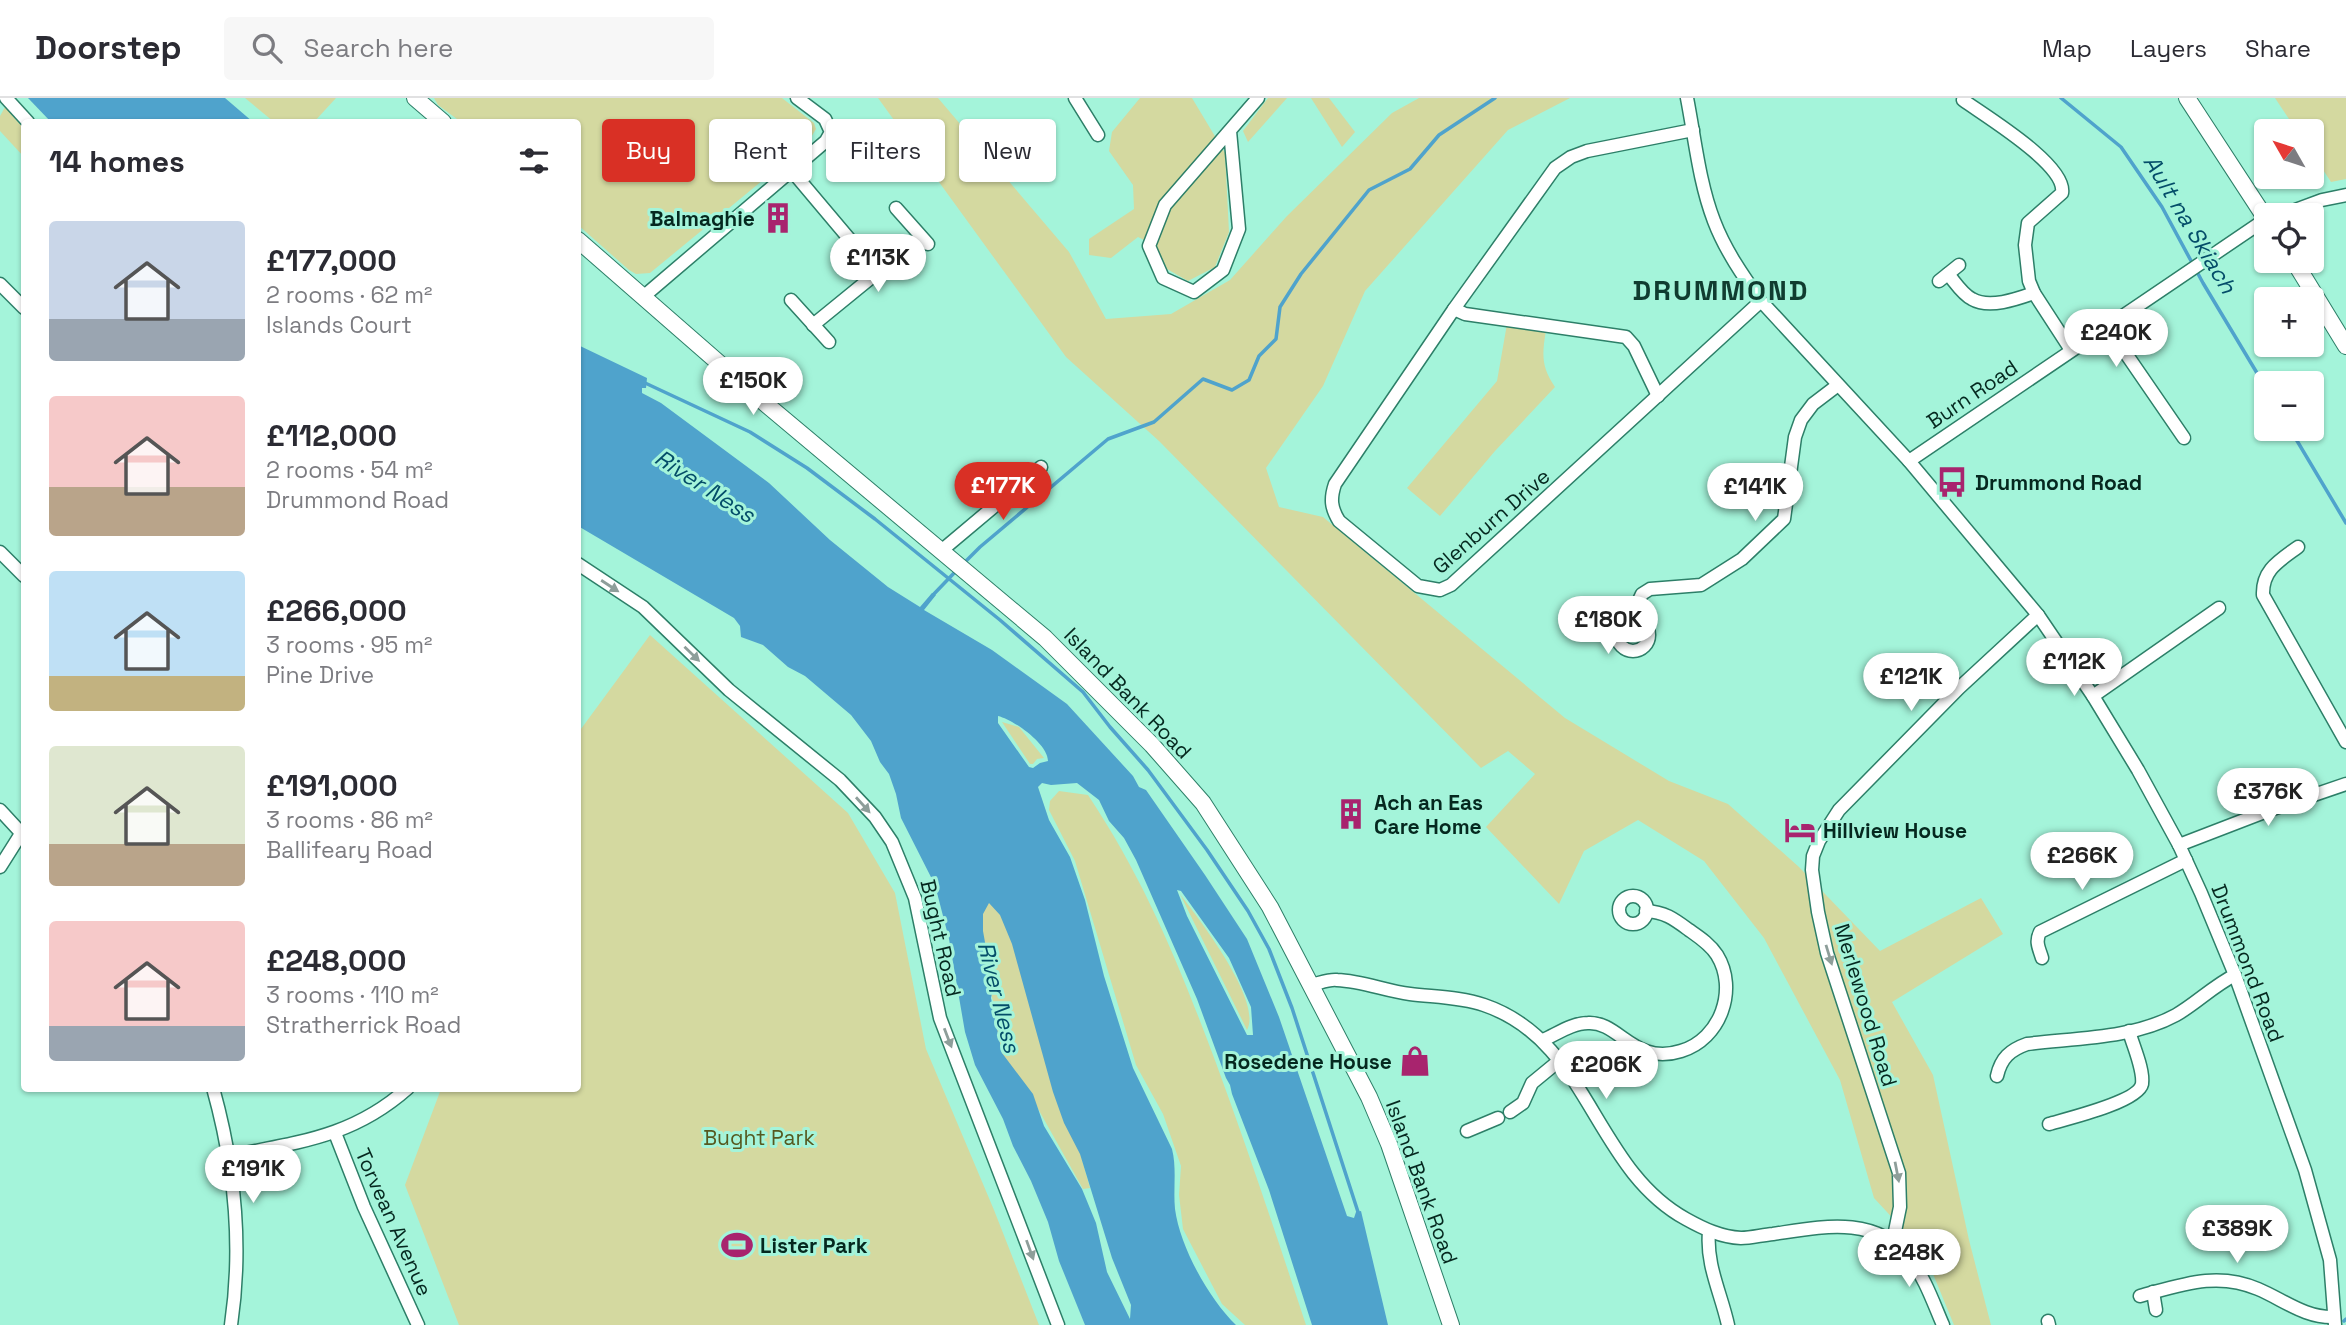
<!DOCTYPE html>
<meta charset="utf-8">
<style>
body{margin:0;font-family:"Space Grotesk",sans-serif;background:#f7f7f7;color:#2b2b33;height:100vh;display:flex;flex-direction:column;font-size:26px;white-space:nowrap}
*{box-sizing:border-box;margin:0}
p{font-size:23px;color:#7c7c81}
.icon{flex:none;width:38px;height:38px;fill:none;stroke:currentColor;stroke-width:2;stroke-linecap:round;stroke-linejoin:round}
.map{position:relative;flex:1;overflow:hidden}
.details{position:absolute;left:21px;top:21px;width:560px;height:973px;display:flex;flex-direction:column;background:#fff;border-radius:7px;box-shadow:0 2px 5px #0004}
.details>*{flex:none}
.hud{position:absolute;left:602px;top:21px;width:665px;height:63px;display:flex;gap:14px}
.needle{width:46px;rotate:309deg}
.tools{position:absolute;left:2254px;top:21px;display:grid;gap:14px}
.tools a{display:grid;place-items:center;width:70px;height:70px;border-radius:7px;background:#fff;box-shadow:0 2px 5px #0004;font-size:35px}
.price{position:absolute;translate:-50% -60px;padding:0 16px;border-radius:24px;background:#fff;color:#222;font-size:23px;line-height:46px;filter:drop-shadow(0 2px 4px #0008)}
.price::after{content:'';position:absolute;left:50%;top:42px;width:21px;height:16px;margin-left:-10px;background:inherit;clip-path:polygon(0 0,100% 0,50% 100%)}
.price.on{background:#d93025;color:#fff}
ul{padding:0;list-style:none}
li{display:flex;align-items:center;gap:21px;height:175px;padding:0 28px}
li span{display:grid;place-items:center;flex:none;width:196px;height:140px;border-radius:7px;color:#555}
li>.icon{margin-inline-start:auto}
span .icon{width:84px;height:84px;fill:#fffc;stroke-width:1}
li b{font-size:30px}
h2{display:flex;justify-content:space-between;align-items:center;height:84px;padding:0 28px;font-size:30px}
.chip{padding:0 24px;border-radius:7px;background:#fff;box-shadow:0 2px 5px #0004;font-size:24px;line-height:63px}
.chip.on{background:#d93025;color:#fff}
header{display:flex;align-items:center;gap:42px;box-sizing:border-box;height:98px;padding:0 35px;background:#fff;border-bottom:2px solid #e1e1e2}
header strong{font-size:33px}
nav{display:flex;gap:38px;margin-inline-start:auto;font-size:24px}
.search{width:490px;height:63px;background:#f7f7f7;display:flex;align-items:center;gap:18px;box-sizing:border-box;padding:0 24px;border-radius:7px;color:#7c7c81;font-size:26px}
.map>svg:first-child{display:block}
</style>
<header>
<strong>Doorstep</strong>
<div class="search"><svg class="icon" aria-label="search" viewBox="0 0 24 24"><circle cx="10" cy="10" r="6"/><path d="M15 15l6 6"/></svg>Search here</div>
<nav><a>Map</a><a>Layers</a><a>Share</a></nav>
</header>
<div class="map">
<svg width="2346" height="1227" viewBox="0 0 2346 1227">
<rect width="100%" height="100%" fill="#a4f4da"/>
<g fill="#d4d9a0">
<path d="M245,0H336L314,24H274Z"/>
<path d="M434,0H782L814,25L816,31L807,46L650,175L636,176L629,172L578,127V24H461L438,7Z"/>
<path d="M878,0H938L1069,154L1106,221L1171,216L1230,182L1287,118L1392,15L1419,0H1570L1508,32L1365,193L1323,288L1266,370L1279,409L1323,419L1565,620L1669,683L1728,706L1799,769L1880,853L1981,800L2003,836L1892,904L1933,977L1969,1142L1991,1227H1954L1924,1154L1874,1100L1840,982L1764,840L1704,763L1638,722L1584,753L1559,806L1486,729L1535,676L1508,653L1481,670L1159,343L1066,259Z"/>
<path d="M1140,0H1192L1225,55L1229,134L1215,169L1188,183L1167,171L1156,148L1138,139L1111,160L1089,157V141L1134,111L1133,87L1109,53L1112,34Z"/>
<path d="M1268,0H1287L1248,44L1243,33Z"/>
<path d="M1311,0H1329L1355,34L1342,49Z"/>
<path d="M2275,0H2346V81L2331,84L2312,55V33H2297Z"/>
<path d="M5,9L24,31V59L0,33V18Z"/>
<path d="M1507,226L1546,232C1542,257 1541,268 1555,289L1495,353L1440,418L1407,390L1497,283Z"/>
<path d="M650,537L848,715L895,795L926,951L994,1112L1039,1227H459L405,1087L441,991L578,990V635Z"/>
<path d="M1002,624L1019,629L1044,660L1037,661L1033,666H1030Z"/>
<path d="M1059,693L1088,697C1146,784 1180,869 1216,965C1248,1052 1277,1139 1306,1227H1245L1222,1206L1183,1131L1179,1097L1181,1068L1163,1016L1136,967L1075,763L1049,712L1050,703Z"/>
<path d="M1180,796C1199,821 1263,903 1247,932Z"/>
<path d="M991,802L1010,819L1035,893L1090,1090L1083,1091L1032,1000L1006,974L994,939V906L988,886L978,811Z"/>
</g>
<g fill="#4fa3cc" fill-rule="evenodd">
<path d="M28,0H225L253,24H51Z"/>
<path d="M578,247L647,280L646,290H642V295L661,305L769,385L830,442L888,489L920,509L932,495L936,497L924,512L992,552L1067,606L1133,678L1139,689L1146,692L1205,777L1247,841L1279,919L1347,1118L1354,1120L1356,1114L1361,1113L1388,1227H1312L1269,1092L1232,996L1230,987L1226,980L1197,901L1136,762L1124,740L1109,723L1099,702L1077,685L1051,687L1042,685L1038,689L1049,722L1070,759L1085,802L1104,878L1133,970L1172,1051C1177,1071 1173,1091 1175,1111C1180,1149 1209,1201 1236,1227H1085L1059,1163L1048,1124L1031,1083L1013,1048L1003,1021L975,967L965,934L949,841L935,787L901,720L896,696L889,676L880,664L871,643L851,617L805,578L788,569L763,547L741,539L740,528L734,520L578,428ZM998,618C1014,622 1048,646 1048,663L1040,665L1033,670L1029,669L998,625ZM1177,792L1181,793L1229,860L1251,909L1253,937H1247L1187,818ZM989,805L1000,817L1012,846L1053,994L1064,1025L1080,1056L1112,1160L1131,1207L1130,1221L1107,1174L1096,1125L1082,1091L1044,1028L1033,996L1002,955L991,900L993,889L983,833V816Z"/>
</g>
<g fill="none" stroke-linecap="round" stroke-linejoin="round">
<g stroke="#4fa3cc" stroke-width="3.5">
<path d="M2061,0L2121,49L2162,109L2203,185L2266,290"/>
<path d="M643,284L750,334L807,370L875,421L1000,522L1083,594L1110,629L1148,672L1207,752L1248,813L1269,851L1292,910L1359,1117"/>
<path d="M2290,331L2346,425"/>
<path d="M964,465L980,449L1108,341L1154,324L1203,281L1232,292L1249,282L1259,258L1276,241L1280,209L1301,176L1369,92L1410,71L1439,37L1495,0"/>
<path d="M932,498L956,473"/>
<path d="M2344,1223L2346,1221"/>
</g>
<defs>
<g id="minor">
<path d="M6,0L28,24"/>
<path d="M1075,0L1098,37"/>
<path d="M1687,0C1695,41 1699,84 1714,123C1725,152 1743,178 1761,203L1909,363L2038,517L2093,598L2138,672L2179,747L2201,795L2235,877L2305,1072L2330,1162L2335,1227"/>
<path d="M1963,2C1985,18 2067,67 2062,95L2028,125L2025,147L2029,183L2034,195L2071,252"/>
<path d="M1693,32L1587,53L1571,59L1555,70L1454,211L1335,386C1330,401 1331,410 1339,423L1418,488L1440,492L1451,487L1761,203"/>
<path d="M1230,33L1239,131L1223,172L1194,194L1163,180L1149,148L1165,107L1258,0"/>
<path d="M792,73L878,175"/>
<path d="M896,110L928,146"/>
<path d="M2282,117L2322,102L2346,97"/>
<path d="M1948,176C1955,184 1962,196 1972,201C1989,211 2017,201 2034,195"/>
<path d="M1939,183L1959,167"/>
<path d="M0,186L24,210"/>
<path d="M643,199L826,43L831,34L825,21L797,0"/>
<path d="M791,202L829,244"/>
<path d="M1454,211L1465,216L1626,239L1634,248L1658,298"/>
<path d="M813,227L921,139"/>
<path d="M2107,228L2184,340"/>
<path d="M1909,363L2266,121"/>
<path d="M2298,449C2279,463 2262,472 2263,497L2346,644"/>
<path d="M941,453L1041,369"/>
<path d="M0,454L24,478"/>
<path d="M578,466L643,509L729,592L840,682L875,719L892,744L915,800L940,920L1058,1227"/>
<circle cx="1633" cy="537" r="16"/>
<path d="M1630,522L1642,496L1650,491L1701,487L1742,461L1784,421L1795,339L1801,322L1813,306L1838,287"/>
<path d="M2093,598L2219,510"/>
<path d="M0,712L24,738"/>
<path d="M2179,747L2270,712L2346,686"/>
<path d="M0,769L24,731"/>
<circle cx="1633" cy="812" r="14"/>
<path d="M2042,860C2039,850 2035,844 2040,834L2186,762"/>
<path d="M1311,887C1320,885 1329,881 1337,882C1362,883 1386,893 1410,896C1434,899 1461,899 1484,907C1590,943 1593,1070 1686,1121C1704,1131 1721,1139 1741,1140C1751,1140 1762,1137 1773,1136C1820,1129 1876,1116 1910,1161C1925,1180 1933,1204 1943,1227"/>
<path d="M1543,942C1557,936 1572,925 1588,925C1619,923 1634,968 1681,953C1721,941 1738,891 1717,857C1710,846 1699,839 1689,832C1674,821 1665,814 1646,813"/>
<path d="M1997,978C2001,960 2010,952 2027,946C2075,940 2132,941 2176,917C2197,905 2213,888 2235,877"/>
<path d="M213,990C235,1069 243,1146 231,1227"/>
<path d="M1510,1014L1523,1005L1532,985L1560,962"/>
<path d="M2049,1026C2066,1021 2138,1004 2142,986C2144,971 2133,948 2129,933"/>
<path d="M1467,1033L1498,1020"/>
<path d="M335,1035L364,1109L418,1227"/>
<path d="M230,1058C299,1044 353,1039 408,990"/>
<path d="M1709,1134C1706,1167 1721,1195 1728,1227"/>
<path d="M1893,1143L1900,1109L1899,1075L1827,855L1818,814L1812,772L1813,758L1819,743L1839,712L1959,590L2038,517"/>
<path d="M2153,1194L2156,1212"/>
<path d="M2140,1198C2181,1187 2217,1173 2258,1191C2284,1202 2305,1220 2334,1219"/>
<path d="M2048,1223L2049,1227"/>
</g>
<g id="major">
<path d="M415,0L443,24"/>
<path d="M2187,0L2266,121"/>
<path d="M578,142L767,307L1045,540L1152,647L1203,705L1270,809L1369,999L1389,1046L1451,1227"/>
<path d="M2294,163L2346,248"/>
</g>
</defs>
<use href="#minor" stroke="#2d7f68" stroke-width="15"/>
<use href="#major" stroke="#2d7f68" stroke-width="18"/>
<use href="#minor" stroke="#fff" stroke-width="12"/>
<use href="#major" stroke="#fff" stroke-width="16"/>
</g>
<defs><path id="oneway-solid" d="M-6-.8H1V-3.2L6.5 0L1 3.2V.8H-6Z" transform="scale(1.75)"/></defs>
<g fill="#8e9e9a">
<use href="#oneway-solid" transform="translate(610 488) rotate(33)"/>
<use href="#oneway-solid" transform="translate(692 556) rotate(44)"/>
<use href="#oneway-solid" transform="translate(863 707) rotate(48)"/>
<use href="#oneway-solid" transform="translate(1829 857) rotate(73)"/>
<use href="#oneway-solid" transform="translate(948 940) rotate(69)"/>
<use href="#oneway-solid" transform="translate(1897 1074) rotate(79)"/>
<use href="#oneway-solid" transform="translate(1030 1152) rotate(70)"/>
</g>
<defs>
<symbol id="building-bare" viewBox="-9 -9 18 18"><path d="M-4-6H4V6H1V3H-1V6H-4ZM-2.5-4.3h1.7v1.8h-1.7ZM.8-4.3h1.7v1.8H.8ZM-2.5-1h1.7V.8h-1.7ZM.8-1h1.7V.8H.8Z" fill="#a8246e" stroke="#a4f4da" stroke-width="2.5" paint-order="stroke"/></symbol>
<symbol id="bus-bare" viewBox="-9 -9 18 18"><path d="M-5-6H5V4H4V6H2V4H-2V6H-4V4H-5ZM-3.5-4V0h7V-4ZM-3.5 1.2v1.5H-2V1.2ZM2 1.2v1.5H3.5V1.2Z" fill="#a8246e" stroke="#a4f4da" stroke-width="2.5" paint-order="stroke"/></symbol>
<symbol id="hotel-bare" viewBox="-9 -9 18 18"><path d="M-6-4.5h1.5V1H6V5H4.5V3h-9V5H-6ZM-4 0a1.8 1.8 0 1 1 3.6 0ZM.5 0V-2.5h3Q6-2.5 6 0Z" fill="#a8246e" stroke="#a4f4da" stroke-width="2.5" paint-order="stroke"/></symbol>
<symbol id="shop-bare" viewBox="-9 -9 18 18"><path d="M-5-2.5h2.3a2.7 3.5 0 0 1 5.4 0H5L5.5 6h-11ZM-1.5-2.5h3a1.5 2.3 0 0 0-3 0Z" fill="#a8246e" stroke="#a4f4da" stroke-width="2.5" paint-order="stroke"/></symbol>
<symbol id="stadium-bare" viewBox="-9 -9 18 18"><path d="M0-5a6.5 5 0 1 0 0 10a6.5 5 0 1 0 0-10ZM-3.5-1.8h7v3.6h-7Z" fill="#a8246e" stroke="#a4f4da" stroke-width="2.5" paint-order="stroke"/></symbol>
</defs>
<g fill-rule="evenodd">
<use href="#building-bare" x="756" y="98" width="44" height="44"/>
<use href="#bus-bare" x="1930" y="362" width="44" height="44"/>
<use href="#building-bare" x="1329" y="694" width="44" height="44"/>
<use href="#hotel-bare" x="1778" y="710" width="44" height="44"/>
<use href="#shop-bare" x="1393" y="941" width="44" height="44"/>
<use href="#stadium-bare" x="715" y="1125" width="44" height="44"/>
</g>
<g text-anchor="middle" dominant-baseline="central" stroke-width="6" stroke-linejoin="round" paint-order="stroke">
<g font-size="21" font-weight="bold" fill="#05281f" stroke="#a4f4da" text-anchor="start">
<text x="755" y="120" text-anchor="end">Balmaghie</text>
<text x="1975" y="384">Drummond Road</text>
<text x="1374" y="704">Ach an Eas<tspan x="1374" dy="24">Care Home</tspan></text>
<text x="1823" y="732">Hillview House</text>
<text x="1392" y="963" text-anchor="end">Rosedene House</text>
<text x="760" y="1147">Lister Park</text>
</g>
<g font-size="21" fill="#05281f" stroke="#a4f4da">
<text transform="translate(1972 296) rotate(-34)">Burn Road</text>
<text transform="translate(1491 423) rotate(-41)">Glenburn Drive</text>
<text transform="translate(1128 595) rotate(46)">Island Bank Road</text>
<text transform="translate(941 840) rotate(77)">Bught Road</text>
<text transform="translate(2248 865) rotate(69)">Drummond Road</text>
<text transform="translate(1866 907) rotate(73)">Merlewood Road</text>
<text transform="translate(1422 1084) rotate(70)">Island Bank Road</text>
<text transform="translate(394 1124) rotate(66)">Torvean Avenue</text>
</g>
<g font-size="21" fill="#56581f" stroke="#a4f4da">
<text x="759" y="1039">Bught Park</text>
</g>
<g font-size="23" font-style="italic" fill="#044d69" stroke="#a4f4da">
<text transform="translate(2190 126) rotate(59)">Ault na Skiach</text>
<text transform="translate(705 388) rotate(33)">River Ness</text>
<text transform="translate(999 899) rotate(76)">River Ness</text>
</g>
<g font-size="28" font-weight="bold" letter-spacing="2" fill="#103c30" stroke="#a4f4da">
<text x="1721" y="192">DRUMMOND</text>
</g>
</g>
</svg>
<div class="tools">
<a><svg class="needle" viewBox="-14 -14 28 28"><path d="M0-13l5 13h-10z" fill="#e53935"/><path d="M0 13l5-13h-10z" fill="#7c7c81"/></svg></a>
<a><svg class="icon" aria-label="locate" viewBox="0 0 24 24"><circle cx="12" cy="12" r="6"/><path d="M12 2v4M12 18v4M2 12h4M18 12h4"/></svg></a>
<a>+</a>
<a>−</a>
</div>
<b class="price" style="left:878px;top:196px">£113K</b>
<b class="price" style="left:2116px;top:271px">£240K</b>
<b class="price" style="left:753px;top:319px">£150K</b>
<b class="price on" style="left:1003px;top:424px">£177K</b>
<b class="price" style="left:1755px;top:425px">£141K</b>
<b class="price" style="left:1608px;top:558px">£180K</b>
<b class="price" style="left:2074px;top:600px">£112K</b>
<b class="price" style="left:1911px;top:615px">£121K</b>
<b class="price" style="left:2268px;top:730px">£376K</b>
<b class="price" style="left:2082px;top:794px">£266K</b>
<b class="price" style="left:1606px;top:1003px">£206K</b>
<b class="price" style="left:253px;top:1107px">£191K</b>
<b class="price" style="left:2237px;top:1167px">£389K</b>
<b class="price" style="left:1909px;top:1191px">£248K</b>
<div class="hud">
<a class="chip on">Buy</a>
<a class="chip">Rent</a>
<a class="chip">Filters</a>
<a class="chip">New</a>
</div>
<section class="details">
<h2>14 homes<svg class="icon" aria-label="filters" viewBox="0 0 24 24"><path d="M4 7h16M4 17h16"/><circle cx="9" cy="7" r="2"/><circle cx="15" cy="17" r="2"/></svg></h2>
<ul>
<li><span style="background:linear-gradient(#c9d6e8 70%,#9aa5b1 0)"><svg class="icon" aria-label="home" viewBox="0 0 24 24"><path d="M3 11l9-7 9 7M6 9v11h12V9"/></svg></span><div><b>£177,000</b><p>2 rooms · 62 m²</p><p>Islands Court</p></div></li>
<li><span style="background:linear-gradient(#f6c9c9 65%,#b9a48a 0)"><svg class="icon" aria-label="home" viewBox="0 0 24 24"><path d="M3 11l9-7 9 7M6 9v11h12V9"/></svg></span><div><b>£112,000</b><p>2 rooms · 54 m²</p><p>Drummond Road</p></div></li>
<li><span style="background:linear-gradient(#bfe0f5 75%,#c2b280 0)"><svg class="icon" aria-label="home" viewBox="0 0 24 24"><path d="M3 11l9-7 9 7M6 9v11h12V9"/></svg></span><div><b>£266,000</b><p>3 rooms · 95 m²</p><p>Pine Drive</p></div></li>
<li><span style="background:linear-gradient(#dfe7d0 70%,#b9a48a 0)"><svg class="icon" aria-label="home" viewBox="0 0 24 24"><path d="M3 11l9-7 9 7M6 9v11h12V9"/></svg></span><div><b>£191,000</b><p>3 rooms · 86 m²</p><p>Ballifeary Road</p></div></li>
<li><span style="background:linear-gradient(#f6c9c9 75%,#9aa5b1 0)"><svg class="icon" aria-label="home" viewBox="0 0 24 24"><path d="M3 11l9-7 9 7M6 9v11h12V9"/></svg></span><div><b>£248,000</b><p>3 rooms · 110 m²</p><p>Stratherrick Road</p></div></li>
</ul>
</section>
</div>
